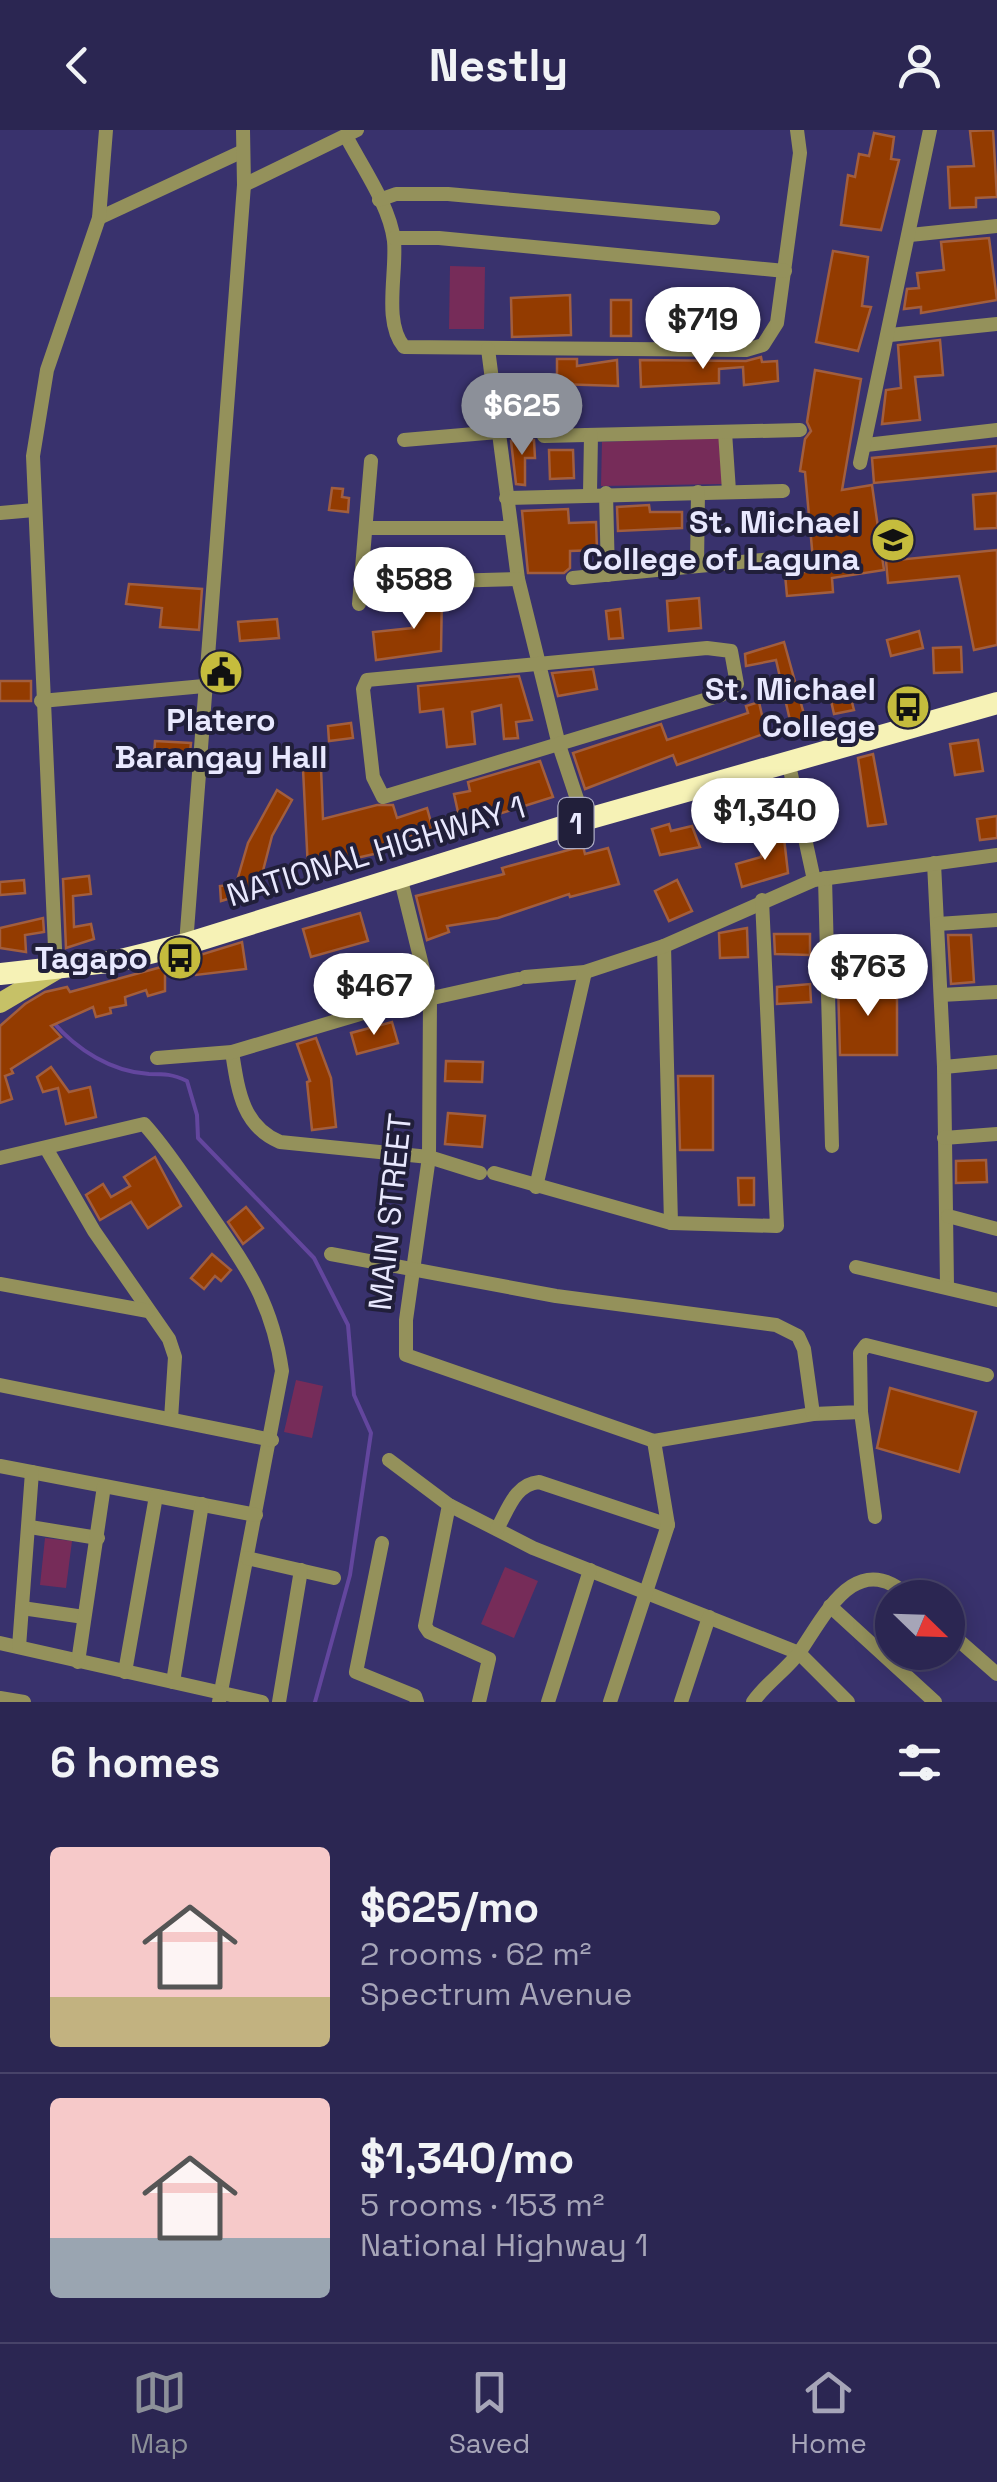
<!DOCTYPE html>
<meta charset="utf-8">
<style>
body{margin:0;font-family:"Space Grotesk",sans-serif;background:#37325c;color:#f1f3f6;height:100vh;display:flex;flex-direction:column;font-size:38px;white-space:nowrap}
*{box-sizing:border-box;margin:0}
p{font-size:32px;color:#a6a5b8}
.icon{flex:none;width:55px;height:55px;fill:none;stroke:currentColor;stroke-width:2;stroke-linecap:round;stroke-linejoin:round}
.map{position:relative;height:1572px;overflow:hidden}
.side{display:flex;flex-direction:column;background:#2b2652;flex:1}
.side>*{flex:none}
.needle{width:65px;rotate:113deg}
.tools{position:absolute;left:875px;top:1450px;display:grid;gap:20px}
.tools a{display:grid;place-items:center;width:90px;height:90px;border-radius:50%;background:#2b2652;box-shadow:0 5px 25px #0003,0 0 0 2px #474369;font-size:50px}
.price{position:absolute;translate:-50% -85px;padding:0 22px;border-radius:35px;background:#fff;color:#222;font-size:32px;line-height:65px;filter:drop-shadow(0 2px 5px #0008)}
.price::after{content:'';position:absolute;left:50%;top:60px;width:30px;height:22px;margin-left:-15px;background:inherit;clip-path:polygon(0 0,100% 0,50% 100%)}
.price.current{background:#8c9099;color:#fff}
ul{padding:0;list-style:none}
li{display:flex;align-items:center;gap:30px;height:250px;padding:0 50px}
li+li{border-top:2px solid #474369}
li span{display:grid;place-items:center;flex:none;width:280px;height:200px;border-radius:10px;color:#555}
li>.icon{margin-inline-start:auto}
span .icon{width:120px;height:120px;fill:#fffc;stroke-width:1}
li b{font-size:42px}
h2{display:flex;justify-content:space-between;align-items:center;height:120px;padding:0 50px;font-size:42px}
header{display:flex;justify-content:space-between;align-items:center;height:130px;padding:0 50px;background:#2b2652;font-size:45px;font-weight:600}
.tab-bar{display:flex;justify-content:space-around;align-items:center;height:140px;border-top:2px solid #474369;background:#2b2652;font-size:28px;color:#a6a5b8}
.tab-bar a{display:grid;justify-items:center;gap:5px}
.tab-bar .current{color:#8c9099}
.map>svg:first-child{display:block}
</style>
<header><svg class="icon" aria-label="back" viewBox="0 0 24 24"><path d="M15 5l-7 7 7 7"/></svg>Nestly<svg class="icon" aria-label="person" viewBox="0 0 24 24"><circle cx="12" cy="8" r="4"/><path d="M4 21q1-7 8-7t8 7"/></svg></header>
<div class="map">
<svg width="997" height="1572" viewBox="0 0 997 1572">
<rect width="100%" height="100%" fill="#39326d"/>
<g fill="#762c59">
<path d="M450,136L485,137L484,199H449Z"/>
<path d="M724,307V354L601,356L602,312Z"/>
<path d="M296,1250L323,1256L312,1308L284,1302Z"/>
<path d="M45,1408L72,1411L66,1458L40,1455Z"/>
<path d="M505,1437L538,1451L514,1508L481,1494Z"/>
</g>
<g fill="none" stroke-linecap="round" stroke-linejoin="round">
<path stroke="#63469e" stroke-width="4" d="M53,892C77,920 112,942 149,944C165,944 172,944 187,951L197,985L198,1008L314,1128L348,1195L354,1265L371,1303L350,1445L315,1572"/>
</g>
<g fill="#933b00" stroke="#a25e3e" stroke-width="2.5">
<path d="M993,0L997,67L976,68V77L950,78L948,37L974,36L970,1Z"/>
<path d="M874,3L894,7L891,29L899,30L881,100L841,95L848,45L855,47L859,24L869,26Z"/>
<path d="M989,108L997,170L921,183V177L904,179L907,159L919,158L917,143L944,140L941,112Z"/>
<path d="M833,121L868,127L862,176L871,177L858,221L816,212Z"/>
<path d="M570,165L571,205L512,207L511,168Z"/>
<rect x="611" y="170" width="20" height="36"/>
<path d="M940,210L943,245L915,247L920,290L882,294L886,260L901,258L898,215Z"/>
<path d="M761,227L762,232L777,231L778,251L744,255L743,237L719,239V253L641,257L640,230L746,231Z"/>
<path d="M557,229H577V236L617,230L618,256L557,254Z"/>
<path d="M815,240L861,249L842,360L872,355L884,440L832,448L833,462L787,466L785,444L814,441L805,342L800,341L805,309L811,301L807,292Z"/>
<path d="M534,310L535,328H525V355L516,354L511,311Z"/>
<path d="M997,316V341L874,353L872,328Z"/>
<path d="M549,320H573L574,348L550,349Z"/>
<path d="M332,358L343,359L342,367L349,368L348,382L329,380Z"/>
<path d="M997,363V398L975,399L973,365Z"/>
<path d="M649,375L650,382H682V398L618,401L617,377Z"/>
<path d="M568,379L569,393L596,392L597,420L570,421V438L564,443H528L522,381Z"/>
<path d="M997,420V515L974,520L959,446L888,453L886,431Z"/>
<path d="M129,454L202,459L199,500L160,497L162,478L126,474Z"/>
<path d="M417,462H442L441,521L376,530L373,502L412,498V490H419Z"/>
<path d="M699,468L701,498L669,501L667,471Z"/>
<path d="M620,479L623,508L609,509L606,481Z"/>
<path d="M277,489L279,508L240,511L238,492Z"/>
<path d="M919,501L923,518L891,526L887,510Z"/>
<path d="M784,512L807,595L792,599L776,530L746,536L745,524Z"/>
<path d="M961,517L962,542L934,543L933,518Z"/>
<path d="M593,539L597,559L558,566L552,543Z"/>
<path d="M519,546L532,590L516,592L518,608L504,609L501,575L472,582L475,614L447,617L443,579L420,582L418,556Z"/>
<rect x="0" y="551" width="31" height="20"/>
<path d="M848,557L854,580L834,584L829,562Z"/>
<path d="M759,572L766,603L677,635L673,625L585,659L573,623L661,594L667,610L748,583L746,576Z"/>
<path d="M351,593L353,608L329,611L328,596Z"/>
<path d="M978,610L983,641L955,645L950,614Z"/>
<path d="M155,611L191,613L189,631L154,629Z"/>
<path d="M873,624L886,694L868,696L858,628Z"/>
<path d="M540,631L553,667L461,696L454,664L470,661L468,652Z"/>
<path d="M321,638L323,689L377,675H393L397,688L427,678L434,703L403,708L405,717L308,739L303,639Z"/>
<path d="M277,660L292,670L272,706L258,760L221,771L220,756L236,754L248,713Z"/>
<path d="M997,686V708L980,710L977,689Z"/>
<path d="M669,694L671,701L692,696L700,717L660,725L652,699Z"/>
<path d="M784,708L788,743L742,757L736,734L761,727L762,710Z"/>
<path d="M583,716L585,724L608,718L619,754L570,767L569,764L498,788L447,796L449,802L427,810L416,766L504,744L502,738Z"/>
<path d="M89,746L91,764L73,766L74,797L91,794L94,809L66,818L63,749Z"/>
<path d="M24,750L25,763L0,765V752Z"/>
<path d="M677,750L692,781L669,791L655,761Z"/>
<path d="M360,783L368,811L311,827L303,799Z"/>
<path d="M43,788L44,802L25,805L26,822L0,818V798Z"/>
<path d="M747,798L748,827L720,828L719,803Z"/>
<path d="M774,804H810V825L775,824Z"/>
<path d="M948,805H971L974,852L951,854Z"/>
<path d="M242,812L246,839L196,845L190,828Z"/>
<path d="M165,836V861L148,866L146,860L125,867L126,875L110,878L111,883L96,887L93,877L51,896L61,907L11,939L13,943L5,946L12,969L0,973V896L25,874L45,862L67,857L70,862Z"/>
<path d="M838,853H897V925H840Z"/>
<path d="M810,854L811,872L777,874V857Z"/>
<path d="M392,892L398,913L357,924L351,903Z"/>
<path d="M316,908L331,948L336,997L312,1000L307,952L310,951L297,914Z"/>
<path d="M446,931L483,932L482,952L445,951Z"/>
<path d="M51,937L69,962L90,957L96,987L66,994L58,958L43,962L37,947Z"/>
<path d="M678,946H713V1020H680Z"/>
<path d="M448,983L485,986L482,1017L445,1014Z"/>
<path d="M155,1027L181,1076L148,1098L131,1072L100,1090L86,1065L103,1054L111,1067L130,1056L124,1047Z"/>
<path d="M986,1030L987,1052L956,1053V1031Z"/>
<path d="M738,1048H754V1075H739Z"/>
<path d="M246,1077L263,1098L243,1114L228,1092Z"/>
<path d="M212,1124L231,1140L221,1151L215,1146L204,1159L191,1148Z"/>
<path d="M890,1258L976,1282L959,1342L877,1318Z"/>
</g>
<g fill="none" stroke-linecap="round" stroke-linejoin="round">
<g stroke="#94915b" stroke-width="14">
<path d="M346,6C362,37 390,76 394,111C397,143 383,192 404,217L746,220L763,215L777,193L800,23L797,0"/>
<path d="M244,55L357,0"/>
<path d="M379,70L396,64H448L713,88"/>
<path d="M99,88L241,22"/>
<path d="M910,105L997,96"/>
<path d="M394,108H439L785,141"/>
<path d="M890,205L997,194"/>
<path d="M488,219L518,449L559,615L584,690"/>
<path d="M725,302L729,361"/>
<path d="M544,306L800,300"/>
<path d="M404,310L498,302"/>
<path d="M866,315L997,300"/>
<path d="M860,333L930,0"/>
<path d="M590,363L591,305"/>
<path d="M606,363L608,445"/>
<path d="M506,368L783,361"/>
<path d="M0,383L34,380"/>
<path d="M367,398H510"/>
<path d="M697,436L698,362"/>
<path d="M573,448L772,429"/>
<path d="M375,453L518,449"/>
<path d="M359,474L371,331"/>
<path d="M707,518L731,521L737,554L721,565L383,667L373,647L363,559L367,550Z"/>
<path d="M41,571L204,556"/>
<path d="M789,635L814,750"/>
<path d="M934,733L944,937L947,1156"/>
<path d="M400,746L430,868L429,1027L406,1190V1225L654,1311L813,1284L861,1282L860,1223L866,1215L987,1245"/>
<path d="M825,748L832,1016"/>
<path d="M938,794L997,790"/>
<path d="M186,814L244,55L243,0"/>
<path d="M664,816L671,1093"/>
<path d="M56,840L33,326L47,240L99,88L106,0"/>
<path d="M525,847L585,842L664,816L814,750L997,725"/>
<path d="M941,865L997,862"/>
<path d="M232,922C238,960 242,996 280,1012L429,1027L480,1043"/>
<path d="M157,928L232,922L360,884L518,849"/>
<path d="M944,937L997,932"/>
<path d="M944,1008L997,1004"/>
<path d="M46,1018L94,1101L169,1209L175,1227L171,1289"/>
<path d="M0,1028L144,994C164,1016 178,1038 195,1062C237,1125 271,1162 282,1241L219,1572"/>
<path d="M494,1043L671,1093L777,1096L762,770"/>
<path d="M536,1057L585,842"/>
<path d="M948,1086L997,1099"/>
<path d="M331,1124L556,1166L776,1195L798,1206L804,1219L813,1284"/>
<path d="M856,1137L997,1170"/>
<path d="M0,1154L148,1181"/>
<path d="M0,1255L272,1310"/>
<path d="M861,1282L875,1387"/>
<path d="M389,1330L449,1375L533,1418L799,1523L848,1572"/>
<path d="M0,1336L256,1385"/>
<path d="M449,1375L425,1496L429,1502L489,1529L479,1572"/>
<path d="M30,1397L98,1408"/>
<path d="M497,1399C508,1380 515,1354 539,1352L668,1395"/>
<path d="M382,1413L356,1542L415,1566L417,1572"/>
<path d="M247,1428L334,1448"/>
<path d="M830,1476L935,1572"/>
<path d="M22,1478L84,1487"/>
<path d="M948,1501L997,1544"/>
<path d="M0,1513L262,1572"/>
<path d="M19,1517L32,1342"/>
<path d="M78,1532L104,1356"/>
<path d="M125,1542L156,1366"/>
<path d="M173,1552L202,1374"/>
<path d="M0,1568L24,1572"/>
<path d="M279,1572L301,1440"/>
<path d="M548,1572L590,1440"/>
<path d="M610,1572L668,1395L654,1311"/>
<path d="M681,1572L709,1487"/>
<path d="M753,1572C766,1553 788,1539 801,1520C829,1478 858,1419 911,1468"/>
</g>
<path stroke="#c6c167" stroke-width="20" d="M0,873L56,840"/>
<path stroke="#f6f2b6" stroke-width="22" d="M0,844L117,831L186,814L584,690L997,573"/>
</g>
<defs>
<symbol id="university-disc" viewBox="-11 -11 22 22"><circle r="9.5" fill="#c5bc3d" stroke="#211f3a"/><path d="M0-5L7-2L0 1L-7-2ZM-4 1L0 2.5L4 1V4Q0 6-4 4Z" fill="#111"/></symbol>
<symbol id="civic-disc" viewBox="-11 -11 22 22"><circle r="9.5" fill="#c5bc3d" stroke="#211f3a"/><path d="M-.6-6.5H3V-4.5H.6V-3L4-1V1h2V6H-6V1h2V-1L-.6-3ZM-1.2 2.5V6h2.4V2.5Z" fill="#111"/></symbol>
<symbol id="bus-disc" viewBox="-11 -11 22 22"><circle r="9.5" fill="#c5bc3d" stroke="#211f3a"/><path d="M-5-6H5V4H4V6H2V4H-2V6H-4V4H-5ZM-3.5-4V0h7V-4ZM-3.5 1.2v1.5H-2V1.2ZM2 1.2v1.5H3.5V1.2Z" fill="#111"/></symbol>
</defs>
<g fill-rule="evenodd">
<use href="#university-disc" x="868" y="385" width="50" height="50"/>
<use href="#civic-disc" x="196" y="517" width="50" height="50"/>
<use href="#bus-disc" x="883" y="552" width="50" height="50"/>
<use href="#bus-disc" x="155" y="803" width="50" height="50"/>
</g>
<g text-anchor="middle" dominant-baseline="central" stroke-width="8" stroke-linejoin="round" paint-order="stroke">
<rect fill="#211f3a" stroke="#acacc3" stroke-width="2.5" x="558.5" y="668" width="35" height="50" rx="8"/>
<g font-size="30" font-weight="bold" fill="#e8e8fe">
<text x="576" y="693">1</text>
</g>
<g font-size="32" font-weight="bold" fill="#e8e8fe" stroke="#211f3a" text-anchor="end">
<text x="860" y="392">St. Michael<tspan x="860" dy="37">College of Laguna</tspan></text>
<text x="876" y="559">St. Michael<tspan x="876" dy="37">College</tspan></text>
<text x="221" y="590" text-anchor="middle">Platero<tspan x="221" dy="37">Barangay Hall</tspan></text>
<text x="148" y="828">Tagapo</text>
</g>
<g font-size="32" fill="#e8e8fe" stroke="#211f3a">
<text transform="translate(376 721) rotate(-17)">NATIONAL HIGHWAY 1</text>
<text transform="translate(390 1082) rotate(-84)">MAIN STREET</text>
</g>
</g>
</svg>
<div class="tools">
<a><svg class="needle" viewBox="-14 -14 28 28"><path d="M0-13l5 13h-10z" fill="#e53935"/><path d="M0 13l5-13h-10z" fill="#a6a5b8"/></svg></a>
</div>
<b class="price" style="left:703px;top:242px">$719</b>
<b class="price current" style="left:522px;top:328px">$625</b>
<b class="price" style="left:414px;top:502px">$588</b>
<b class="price" style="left:765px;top:733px">$1,340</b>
<b class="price" style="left:868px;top:889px">$763</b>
<b class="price" style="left:374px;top:908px">$467</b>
</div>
<section class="side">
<h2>6 homes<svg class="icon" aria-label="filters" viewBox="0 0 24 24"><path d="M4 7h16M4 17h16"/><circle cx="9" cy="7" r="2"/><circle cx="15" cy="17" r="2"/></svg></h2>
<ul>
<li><span style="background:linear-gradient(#f6c9c9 75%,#c2b280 0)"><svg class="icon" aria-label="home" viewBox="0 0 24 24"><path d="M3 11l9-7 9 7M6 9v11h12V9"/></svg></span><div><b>$625/mo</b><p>2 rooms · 62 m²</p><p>Spectrum Avenue</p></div></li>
<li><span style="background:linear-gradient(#f6c9c9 70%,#9aa5b1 0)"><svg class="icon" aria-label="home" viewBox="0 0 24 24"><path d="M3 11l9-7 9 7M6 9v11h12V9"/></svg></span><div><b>$1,340/mo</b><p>5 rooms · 153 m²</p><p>National Highway 1</p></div></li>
</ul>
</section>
<nav class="tab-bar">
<a class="current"><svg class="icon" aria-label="map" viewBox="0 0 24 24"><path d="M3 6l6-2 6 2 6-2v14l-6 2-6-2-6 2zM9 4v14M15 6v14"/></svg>Map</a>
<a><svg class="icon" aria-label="saved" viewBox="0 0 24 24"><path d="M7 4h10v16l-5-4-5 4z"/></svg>Saved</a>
<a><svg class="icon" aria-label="home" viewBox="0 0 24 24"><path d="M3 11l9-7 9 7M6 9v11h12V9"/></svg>Home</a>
</nav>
